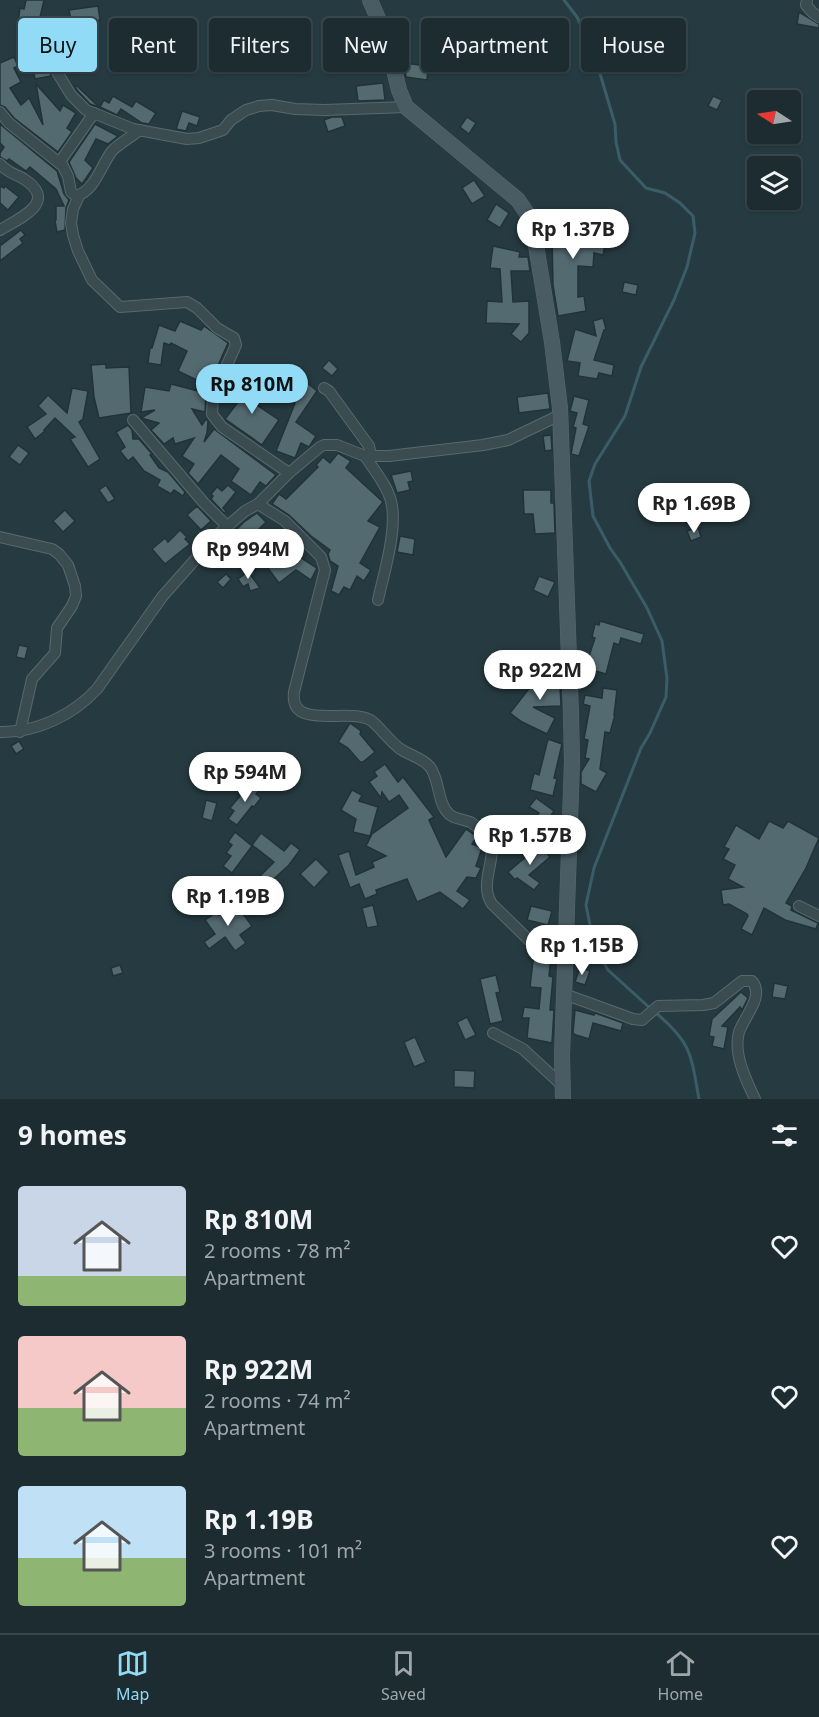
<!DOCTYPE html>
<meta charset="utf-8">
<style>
body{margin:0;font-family:"Noto Sans",sans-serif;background:#253439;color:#f1f3f6;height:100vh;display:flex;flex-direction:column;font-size:22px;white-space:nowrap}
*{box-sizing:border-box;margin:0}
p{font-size:20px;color:#a0a7ab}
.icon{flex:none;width:33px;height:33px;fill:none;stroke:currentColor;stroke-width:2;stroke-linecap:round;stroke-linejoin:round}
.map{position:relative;height:1099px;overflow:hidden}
.sheet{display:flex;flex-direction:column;background:#1c2c31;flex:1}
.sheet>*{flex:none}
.hud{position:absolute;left:18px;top:18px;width:783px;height:54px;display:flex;gap:12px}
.needle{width:39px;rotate:282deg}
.controls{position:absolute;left:747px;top:90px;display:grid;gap:12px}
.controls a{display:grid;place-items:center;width:54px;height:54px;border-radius:6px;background:#1c2c31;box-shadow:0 2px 4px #0004,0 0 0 2px #3a484d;font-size:30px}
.price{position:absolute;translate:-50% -51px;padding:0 14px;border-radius:21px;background:#fff;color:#222;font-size:20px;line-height:39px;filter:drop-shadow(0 2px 3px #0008)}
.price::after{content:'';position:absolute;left:50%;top:36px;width:18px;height:14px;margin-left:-9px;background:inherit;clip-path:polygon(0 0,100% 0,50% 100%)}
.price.on{background:#91dbf7;color:#111}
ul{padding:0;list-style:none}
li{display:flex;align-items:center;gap:18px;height:150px;padding:0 18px}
li span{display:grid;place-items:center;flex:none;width:168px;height:120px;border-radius:6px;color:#555}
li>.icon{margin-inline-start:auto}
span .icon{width:72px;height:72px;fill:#fffc;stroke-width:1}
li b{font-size:26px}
h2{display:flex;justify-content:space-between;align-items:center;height:72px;padding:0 18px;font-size:26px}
.chip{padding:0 21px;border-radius:6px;background:#1c2c31;box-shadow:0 2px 4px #0004,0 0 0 2px #3a484d;font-size:21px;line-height:54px}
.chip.on{background:#91dbf7;color:#111}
.menu{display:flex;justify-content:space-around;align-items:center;height:84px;border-top:2px solid #3a484d;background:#1c2c31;font-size:16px;color:#a0a7ab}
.menu a{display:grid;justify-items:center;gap:3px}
.menu .on{color:#91dbf7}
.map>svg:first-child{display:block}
</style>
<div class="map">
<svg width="819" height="1099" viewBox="0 0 819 1099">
<rect width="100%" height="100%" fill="#263b41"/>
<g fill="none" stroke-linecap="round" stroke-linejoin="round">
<g stroke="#3a5d68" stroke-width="3">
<path d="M564,0L577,17L593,50L615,124L616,142L620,160L646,188L665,193L680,203L693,216L695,233L687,267L674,300L641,367L625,416L595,464L589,481L593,516L610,548L620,562L647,608L662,641L667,678L666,697L650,733L641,748L594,868L586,905L594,945L608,970L651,1009"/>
<path d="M656,1013C692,1043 691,1055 699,1099"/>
</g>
</g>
<g fill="#546a71" stroke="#213338" stroke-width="1.5">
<path d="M26,0H44L38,26L18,23L20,8L24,9Z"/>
<path d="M98,6L100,20L87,22L85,40L89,73L67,74L64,64L71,63L70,48H63L62,36H68L69,25H72L69,10Z"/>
<path d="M799,12L819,24V28L797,24Z"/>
<path d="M455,53L472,57L468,73L451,69Z"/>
<path d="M44,56L46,68L49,67L51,76L35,79L32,58Z"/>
<path d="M14,57L18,66L14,68L21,82L10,88L21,105L29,98L43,125L36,84L60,111L63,105L76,113L67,128L72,132L58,152L14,118L5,107L0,105V63Z"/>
<path d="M420,58L433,60L432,69H428L427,80L406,77L404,63L419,65Z"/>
<path d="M383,83L385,100L358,101L356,86Z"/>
<path d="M77,86L99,107L90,104L77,90L75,87Z"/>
<path d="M113,96L132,107L136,101L156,113L149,124L142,123L121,109L117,115L100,107L104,100L109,103Z"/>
<path d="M713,96L722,100L717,110L708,106Z"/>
<path d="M182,111L200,117L197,126L189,123L186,131L176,129Z"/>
<path d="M332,117H342L345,126L328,132L324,120Z"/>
<path d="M467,117L476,123L469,134L460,127Z"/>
<path d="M0,124L57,171L64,194L69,200L66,208L65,230L57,232L55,221L56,220V206H64L56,189L30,167L26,171L9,159L7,161L0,157V153L4,147L0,143Z"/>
<path d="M95,124L118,136L108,144L96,139L85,160L93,168L82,184L76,178L69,162Z"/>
<path d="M474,180L485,196L472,204L462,188Z"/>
<path d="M0,186L4,188L5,186L19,197L8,210L0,203Z"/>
<path d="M496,204L509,213L500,228L487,220Z"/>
<path d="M587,210L602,211L601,240L606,241L603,255L594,253L593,267L578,266V297L584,296L586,311L558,316L553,285L552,234H546V221L566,220L567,232L586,237Z"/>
<path d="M21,230L25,235L20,239L23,243L0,261V246Z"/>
<path d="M493,246L520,252L519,257H528L530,271H511L513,302L529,301V333L521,342L511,334L519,324L486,323L487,301L502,302L500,269L490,268Z"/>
<path d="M624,282L638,285L636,295L622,292Z"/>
<path d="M603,318L606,329L604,330L594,360L614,365L612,376L599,373L597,379L578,376L580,363L567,361L575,329L596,336L593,321Z"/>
<path d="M180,321L201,330L204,326L228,343L209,386L178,371L187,351L171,343L170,345L164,343L161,365L148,363L150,348H152L159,325L175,331Z"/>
<path d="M329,360L338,369L332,376L322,368Z"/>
<path d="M106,364V368L129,367L131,413L99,418L94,397L91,365Z"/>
<path d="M273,372L292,383L293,381L303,387L306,382L317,391L296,422L316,436L309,447L301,443L295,458L276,451L295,403L264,387Z"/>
<path d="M249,379L264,389L254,403L279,420L262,445L225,419L242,397L239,395Z"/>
<path d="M171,384L206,393L205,412L192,409L202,425L206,419L208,421L207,433L204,442L214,429L276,475L266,486L260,482L251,495L231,481L239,469L221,455L198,484L188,473L194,464L182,456L194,438L175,444L173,438L164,444L151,430L159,423L141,418L155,410L141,412L145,387L169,391Z"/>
<path d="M72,388L88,391L83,419L79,422L100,459L88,467L70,439L75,437L55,418L44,430L45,431L35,439L27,427L46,414L38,406L48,395L67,413Z"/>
<path d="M548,393L550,409L519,413L517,397Z"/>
<path d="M574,396L589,400L583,424L589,426L579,456L571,454L576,428L573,427L577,413L570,411Z"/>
<path d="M128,425L132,430L133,439H139L152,454L150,455L159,468L168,472L185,492L183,496L174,490L171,494L157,486L160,480L144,471L133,457L128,461L120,451L125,447L116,432Z"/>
<path d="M551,435L552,450L545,451L543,436Z"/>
<path d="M18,445L29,453L20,465L9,457Z"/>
<path d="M338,453L351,461L346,468L383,502L368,521L380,527L360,563L371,570L364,581L357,576L350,590L344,587L339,595L331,591L338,566L330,561L328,554L330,550L311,536L289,515L272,504L279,494L286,499L318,467L316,465L323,457L330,463Z"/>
<path d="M411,471L413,481L408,482L410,490L397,493L391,475Z"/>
<path d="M106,485L115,499L108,503L99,490Z"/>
<path d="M228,485L236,492L223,508L226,511L224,513L211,499L213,496L211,494L217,487L222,491Z"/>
<path d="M523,490H551V503H554L555,533L535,534L533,514H524Z"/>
<path d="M197,506L211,521L201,530L187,515Z"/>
<path d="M65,510L75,521L63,532L53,521Z"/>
<path d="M257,513L266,522L258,530L272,548L284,537L298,552L295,554L317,568L311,580L296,570L279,583L244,536L256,572L238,553L229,561L218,548L244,522Z"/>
<path d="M698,527L701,537L691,541L687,531Z"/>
<path d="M180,530L187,537L185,539L190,544L165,564L152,549L165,538L168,542Z"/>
<path d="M400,536L415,539L413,555L397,552Z"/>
<path d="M242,564H243L260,588L250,591L248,584L243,587L238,579L245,574Z"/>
<path d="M226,574L231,579L223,588L217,582Z"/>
<path d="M539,576L555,582L548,597L533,590Z"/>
<path d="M600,621L644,634L641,644L621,638L619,645L614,643L606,674L585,668L595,638L592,637L595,624L599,625Z"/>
<path d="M19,645L28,647L25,659L16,657Z"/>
<path d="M548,662L559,663L561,706L533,707L555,718L547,734L522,722L510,713L531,686L534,688L539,682L545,688Z"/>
<path d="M603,688L617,690L614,715H615L610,733L605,732L600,769L607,773L596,792L581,784V772L589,759L585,758L588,740L584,739L590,706L583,704L585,695L602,698Z"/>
<path d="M350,723L361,731L360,734L375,752L363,762H360L348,748L338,742Z"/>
<path d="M548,739L562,744L554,778L557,779L553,796L530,790L534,773L539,775Z"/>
<path d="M19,741L24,749L16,754L11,746Z"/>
<path d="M385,764L398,782L403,777L434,817L429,820L446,857L466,829L477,837L472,844L482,848L476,866L481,868L476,878L467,877L457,891L470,900L463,909L440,892L417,902L407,879L376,890L377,894L365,899L359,884L350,888L338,855L349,851L356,875L374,867L372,862L386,856L366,846L372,834L408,808L399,795L389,802L382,792L381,798L369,782L377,776L374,772Z"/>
<path d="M253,782L261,788L256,794L261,798L254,807L252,806L237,825L228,819L234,811L230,808L240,796L238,794L244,786L248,788Z"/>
<path d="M352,790L362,795L359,801L378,807L370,836L353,832L356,819L341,810Z"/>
<path d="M536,798L554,811L537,835L528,828L539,813L529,807Z"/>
<path d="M206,800L217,803L212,821L202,818Z"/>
<path d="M769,821L783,828L788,821L819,838L806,868L786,903L792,906L791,910L818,923L816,929L785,920L764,908L752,935L741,929L748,916L747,914L729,904L723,905L721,890L743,887L728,879L735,865L723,859L729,849L724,847L736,825L759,839Z"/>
<path d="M235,832L252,846L232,873L223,866L231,856L226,853L232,845L228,842Z"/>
<path d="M261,833L284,851L291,843L300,850L289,865L266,886L258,878L274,862L252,845Z"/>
<path d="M538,843L550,857L529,875L540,883L534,890L517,878L515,880L508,872L527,856L525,854Z"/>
<path d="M316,859L329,872L314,888L300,874Z"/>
<path d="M254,892L262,901L256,909L246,899Z"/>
<path d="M235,903L252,926L240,935L246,943L235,951L225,937L209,949L204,942L215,934L205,920L217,912L219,915Z"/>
<path d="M373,905L378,926L367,928L362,908Z"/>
<path d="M531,906L552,911L548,925L527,920Z"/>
<path d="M534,952L551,958L549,976L553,977L550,1010H554L552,1043L527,1038L529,1018H522L524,1007L539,1009L541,988L530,987Z"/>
<path d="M120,965L123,973L113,976L111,968Z"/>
<path d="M580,967L590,971L585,985L575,982Z"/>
<path d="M496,975L500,992L496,993L503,1021L490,1024L480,979Z"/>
<path d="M774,983L788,986L785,999L772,997Z"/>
<path d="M741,992L748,998L742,1010L740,1007L722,1026L728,1027L724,1049L712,1046L714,1037L709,1036L712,1019Z"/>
<path d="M575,1010L594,1015L595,1013L623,1023L621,1031L593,1023L589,1039L576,1035L573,1033Z"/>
<path d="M467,1017L476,1035L465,1040L457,1022Z"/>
<path d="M415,1037L426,1062L414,1067L404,1042Z"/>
<path d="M454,1070L475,1071L474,1088L454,1087Z"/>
</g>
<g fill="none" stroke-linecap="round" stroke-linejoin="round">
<defs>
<g id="street">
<path d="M807,0L806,5L813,13L819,17"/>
<path d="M54,30L57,72L71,95L86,110L133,129L187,139L199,138L223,130L231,120L246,110L259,106L272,105L295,109L325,110L406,107"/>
<path d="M0,112L9,123L63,166L68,176L71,192L76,196C95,191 101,165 112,151C120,143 131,137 140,130"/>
<path d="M59,163L94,113"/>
<path d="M0,164C9,174 14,173 24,179C59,202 20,218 0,230"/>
<path d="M79,196L73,209L71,223L73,235L78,251L92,280L120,307L187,302L197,308L217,328L234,338L236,345L213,396L212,414L222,427L289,473"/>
<path d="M324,388L329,391L369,446L371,456"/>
<path d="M133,420L204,503L227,526"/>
<path d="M365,456C374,470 387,485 391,501C398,529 384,572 378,600"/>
<path d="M258,504L285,521L321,557L325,570L294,692C289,733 353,705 373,722C382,730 389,740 399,748C408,755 423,758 430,767C440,780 437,803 449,814C454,819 463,819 470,822C476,825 486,835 490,841C498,856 478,884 492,904L533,944L565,955"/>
<path d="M0,537L52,549L59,554L68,565L75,586L76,596L72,606L57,628L55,653L32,679L20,732"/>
<path d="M0,732C36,733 73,715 97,689L162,597L215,537L245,511L258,504L289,473L320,447L324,445H337L365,456H389L483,445L508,440L560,415"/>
<path d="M799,906L819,916"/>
<path d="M564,994L633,1019L642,1020L658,1006L703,1005L714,1003L742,981H752C765,996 744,1017 739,1032C733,1054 746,1080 755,1099"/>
<path d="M493,1033L523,1049L563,1086"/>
</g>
<path id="secondary" d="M370,0L386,37L399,90L406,107L518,200L532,221L552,342L560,408L571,714L572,761L562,1056L563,1099"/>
</defs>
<use href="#street" stroke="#58696e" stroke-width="12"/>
<use href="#secondary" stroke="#58696e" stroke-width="16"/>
<use href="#street" stroke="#3b4c51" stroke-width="10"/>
<use href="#secondary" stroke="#495c64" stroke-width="15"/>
</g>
</svg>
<div class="controls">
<a><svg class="needle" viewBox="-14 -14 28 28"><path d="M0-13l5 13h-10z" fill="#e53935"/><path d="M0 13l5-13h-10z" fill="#a0a7ab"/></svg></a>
<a><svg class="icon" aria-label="layers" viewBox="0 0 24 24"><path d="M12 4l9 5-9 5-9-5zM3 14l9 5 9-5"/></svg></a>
</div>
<b class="price" style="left:573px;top:260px">Rp 1.37B</b>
<b class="price on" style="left:252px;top:415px">Rp 810M</b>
<b class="price" style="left:694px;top:534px">Rp 1.69B</b>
<b class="price" style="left:248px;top:580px">Rp 994M</b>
<b class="price" style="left:540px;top:701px">Rp 922M</b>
<b class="price" style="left:245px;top:803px">Rp 594M</b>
<b class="price" style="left:530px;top:866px">Rp 1.57B</b>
<b class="price" style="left:228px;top:927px">Rp 1.19B</b>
<b class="price" style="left:582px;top:976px">Rp 1.15B</b>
<div class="hud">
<a class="chip on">Buy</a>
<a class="chip">Rent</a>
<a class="chip">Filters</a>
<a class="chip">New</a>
<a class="chip">Apartment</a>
<a class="chip">House</a>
</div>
</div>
<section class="sheet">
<h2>9 homes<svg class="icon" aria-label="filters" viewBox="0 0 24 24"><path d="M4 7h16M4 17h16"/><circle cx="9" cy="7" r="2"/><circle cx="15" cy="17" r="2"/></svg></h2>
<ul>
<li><span style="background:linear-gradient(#c9d6e8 75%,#8fb573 0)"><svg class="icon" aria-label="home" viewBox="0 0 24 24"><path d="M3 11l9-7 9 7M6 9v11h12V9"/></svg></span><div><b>Rp 810M</b><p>2 rooms · 78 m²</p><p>Apartment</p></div><svg class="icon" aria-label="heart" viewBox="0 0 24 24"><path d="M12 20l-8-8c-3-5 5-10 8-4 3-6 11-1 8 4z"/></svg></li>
<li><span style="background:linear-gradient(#f6c9c9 60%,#8fb573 0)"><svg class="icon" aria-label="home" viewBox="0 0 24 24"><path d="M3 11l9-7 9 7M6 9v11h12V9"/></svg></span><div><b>Rp 922M</b><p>2 rooms · 74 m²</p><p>Apartment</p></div><svg class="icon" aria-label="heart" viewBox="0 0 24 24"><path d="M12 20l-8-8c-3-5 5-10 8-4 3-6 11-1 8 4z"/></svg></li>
<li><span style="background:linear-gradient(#bfe0f5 60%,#8fb573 0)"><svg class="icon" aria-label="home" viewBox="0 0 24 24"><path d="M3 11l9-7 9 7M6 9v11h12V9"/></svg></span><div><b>Rp 1.19B</b><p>3 rooms · 101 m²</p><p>Apartment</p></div><svg class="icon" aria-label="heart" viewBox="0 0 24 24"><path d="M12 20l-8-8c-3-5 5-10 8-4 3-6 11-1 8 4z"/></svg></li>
</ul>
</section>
<nav class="menu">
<a class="on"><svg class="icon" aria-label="map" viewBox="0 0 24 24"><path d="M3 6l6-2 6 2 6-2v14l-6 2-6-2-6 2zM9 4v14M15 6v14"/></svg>Map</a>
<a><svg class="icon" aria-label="saved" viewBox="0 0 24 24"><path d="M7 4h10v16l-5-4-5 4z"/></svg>Saved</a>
<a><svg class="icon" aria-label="home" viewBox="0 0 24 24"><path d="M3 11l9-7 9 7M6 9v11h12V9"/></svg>Home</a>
</nav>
